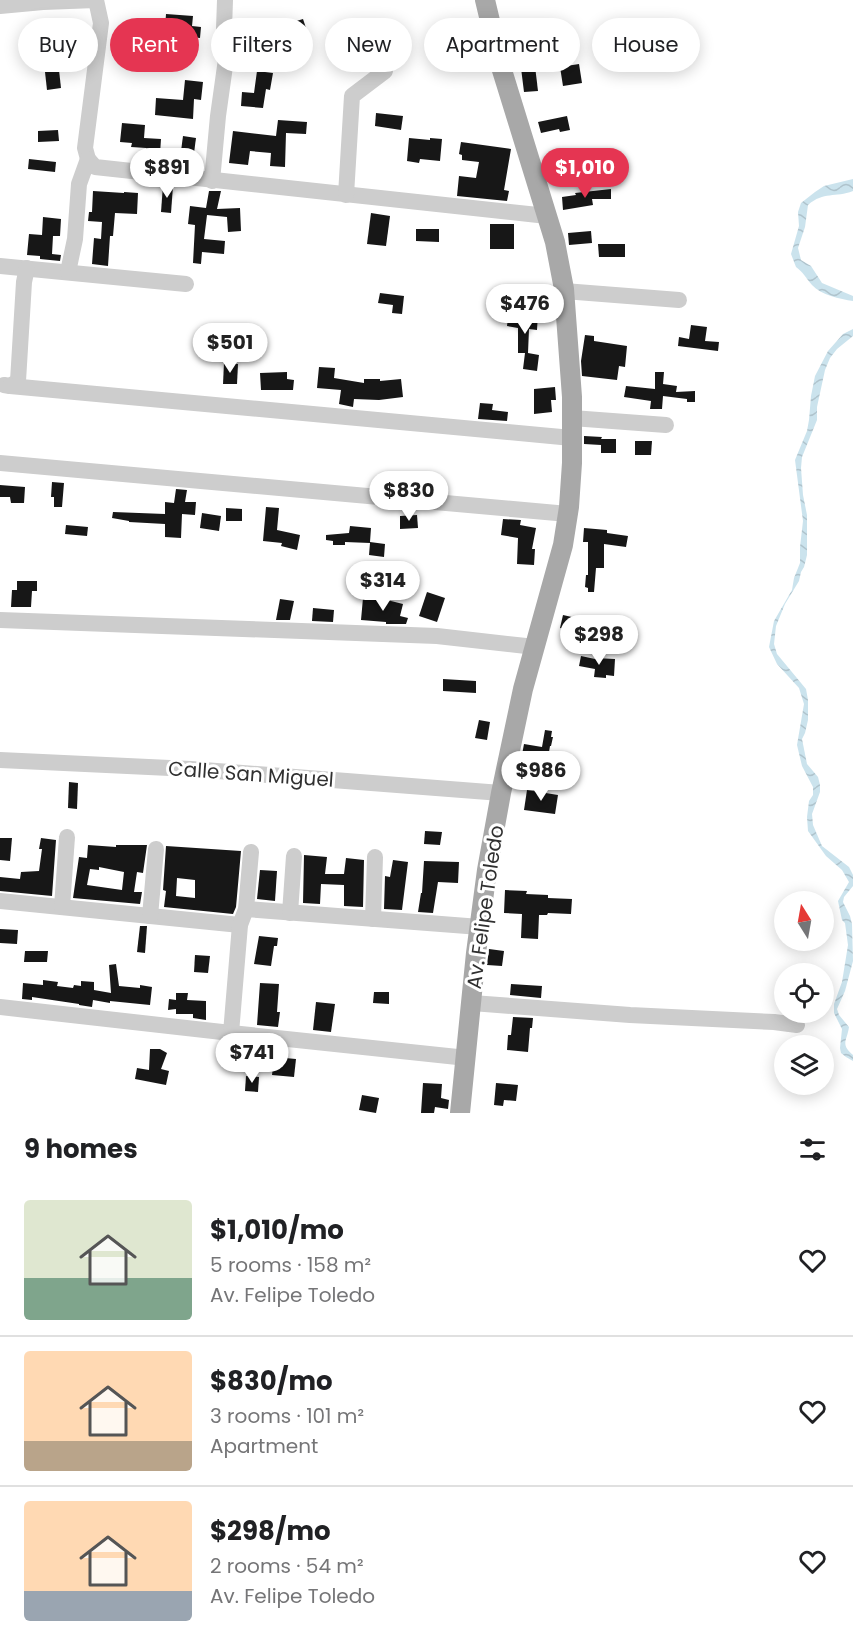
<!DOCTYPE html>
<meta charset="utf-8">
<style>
body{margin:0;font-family:Poppins,sans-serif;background:#f2f2f2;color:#202124;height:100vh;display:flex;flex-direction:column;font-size:22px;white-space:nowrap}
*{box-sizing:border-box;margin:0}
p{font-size:20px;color:#757577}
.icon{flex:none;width:33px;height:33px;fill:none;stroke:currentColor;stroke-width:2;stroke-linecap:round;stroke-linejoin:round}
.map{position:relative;height:1113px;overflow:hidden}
.sheet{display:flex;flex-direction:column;background:#fff;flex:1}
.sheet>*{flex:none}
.banner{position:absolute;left:18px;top:18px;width:818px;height:54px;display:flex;gap:12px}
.needle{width:39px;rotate:349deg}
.tools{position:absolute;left:774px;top:891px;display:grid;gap:12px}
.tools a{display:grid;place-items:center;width:60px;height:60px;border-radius:50%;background:#fff;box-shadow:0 3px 15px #0003;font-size:30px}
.price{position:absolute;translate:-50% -51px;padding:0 14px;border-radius:21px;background:#fff;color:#222;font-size:20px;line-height:39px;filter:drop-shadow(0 2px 3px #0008)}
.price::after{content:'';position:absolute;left:50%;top:36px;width:18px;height:14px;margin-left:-9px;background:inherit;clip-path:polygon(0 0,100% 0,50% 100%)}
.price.on{background:#e53552;color:#fff}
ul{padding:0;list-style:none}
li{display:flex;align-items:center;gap:18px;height:150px;padding:0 24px}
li+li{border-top:2px solid #e0e0e0}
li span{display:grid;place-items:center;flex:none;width:168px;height:120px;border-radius:6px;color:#555}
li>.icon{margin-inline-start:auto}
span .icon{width:72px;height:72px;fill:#fffc;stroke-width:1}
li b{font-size:26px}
h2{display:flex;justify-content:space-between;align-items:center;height:72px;padding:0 24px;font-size:26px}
.tag{padding:0 21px;border-radius:27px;background:#fff;box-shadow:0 3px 15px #0003;font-size:21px;line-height:54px}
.tag.on{background:#e53552;color:#fff}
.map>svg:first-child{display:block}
</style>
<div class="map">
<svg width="853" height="1113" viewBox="0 0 853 1113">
<defs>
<pattern id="water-waves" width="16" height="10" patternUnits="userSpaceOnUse" patternTransform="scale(1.5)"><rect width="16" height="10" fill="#cbe3ed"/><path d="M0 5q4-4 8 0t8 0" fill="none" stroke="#afc3cc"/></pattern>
</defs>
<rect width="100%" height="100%" fill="#fff"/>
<g fill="url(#water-waves)">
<path d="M853,179V191C835,198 824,191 808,205L805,227L798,248L801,260L811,266L822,283L853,296V301C840,299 821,295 812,285C806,278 803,272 796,267L791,254L799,226L798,212L801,203L815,192L824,186Z"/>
<path d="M853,329V336L837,349L830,358L825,370L817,407V420L802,457L801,468L803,495L807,515V555L804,567L801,572L799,581L785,604L776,626L774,644L777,654L806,689L808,700V720L805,733L802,739L807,764L818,777L820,785V792L812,814L813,825L822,846L849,867L853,875V886L844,897L843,902L850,916L852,924L853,961L845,991L837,1009L839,1015L849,1027C847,1041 840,1044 853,1055V1061L846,1057L841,1053L840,1048L842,1029L834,1013V1004L842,982L848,945L845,923L842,920L838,901L849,882L842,870L826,856L808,831L807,817L809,801L813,795V787L802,766L797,745L804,704L799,688L777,664L769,647L774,621L792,590L794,578L800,563V547L803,521L795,460L807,431L809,420L811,396L815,376L828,351L843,334Z"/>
</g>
<g fill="#171717" fill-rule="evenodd">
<path d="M166,14L193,16L192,26L201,27L200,38L191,37V34H180V29L165,28Z"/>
<path d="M303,19L310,40L297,44L290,23Z"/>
<path d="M532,41L538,91L524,92L518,44Z"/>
<path d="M579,64L582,83L563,86L560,67Z"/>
<path d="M59,70L61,88L47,90L45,72Z"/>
<path d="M257,71L273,73L270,90L266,89L263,108L241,106L242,92L254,93Z"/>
<path d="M185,80L203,82L201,100L194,99L193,119L155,115L156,98L183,100Z"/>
<path d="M376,113L403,116L401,130L375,126Z"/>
<path d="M567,116L570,130L560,132L559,129L541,133L538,122Z"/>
<path d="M278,120L307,122L306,134L286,133L285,167L270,166L271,153L250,151L248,165L229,163L233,131L276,136Z"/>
<path d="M122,123L145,125L144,138L161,139L160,154L146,153V148L131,147L132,143L120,142Z"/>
<path d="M58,130L59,141L38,142V131Z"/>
<path d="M183,136L196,138L194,153L181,151Z"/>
<path d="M409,138L430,140V138L442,139L440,161L420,159L419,163L407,161Z"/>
<path d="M461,142L511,149L504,190L509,191L507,201L457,196L459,176L476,178L479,162L462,160V155L459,154Z"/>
<path d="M29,159L56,162L55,172L28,169Z"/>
<path d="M586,165L587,177L553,179L552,167Z"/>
<path d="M163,185L173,186L171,213L161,212Z"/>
<path d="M611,189V199H592L593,205L563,210L562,197L576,195L575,193Z"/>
<path d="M93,191L124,193V192L138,193L137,214L115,213L113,236H110L108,266L92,264L94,238L101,239L102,222L88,221L89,212H92Z"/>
<path d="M209,191H221L217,209L240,208L241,231L228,232L227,217L207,215L204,239L225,241L224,254L202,252L201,264L193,263L195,225L188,224L190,206L206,208Z"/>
<path d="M371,213L390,216L386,246L367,244Z"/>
<path d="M43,217L61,219L60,236H53L52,254L61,255L60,261L40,259V256L27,255L29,234L42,235Z"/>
<rect x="490" y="224" width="24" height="25"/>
<path d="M416,229H439V242L416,241Z"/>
<path d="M591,231L592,243L569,245L568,233Z"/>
<path d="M598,244H625V257H599Z"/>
<path d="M380,293L404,296L402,314L392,313L393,305L378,303Z"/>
<path d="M509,309L538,313L537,330L529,329L528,353L539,355L537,371L523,369L525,353H518V328L507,326Z"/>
<path d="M691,325L707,327L705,341L719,342L718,351L678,346L679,337L689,339Z"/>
<path d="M585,335L594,336V341L627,346L625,367L619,366L617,380L582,376L581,361Z"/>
<path d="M224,363L238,364L237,384H223Z"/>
<path d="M319,367L335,368L334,378L364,383V379H380V381L401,379L403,397L379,400L354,399L353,407L339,404L341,390L317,388Z"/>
<path d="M287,372V379L294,380L293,390H261L260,373Z"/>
<path d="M655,372H664L663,384L677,386L676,392L695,391V402H687V399L663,396L662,409H650L651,401L624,397L626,386L655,389Z"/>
<path d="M555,387L556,400H551L552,412L534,414V389Z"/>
<path d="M480,403L493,404L492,410L508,412L507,421L478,419Z"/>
<path d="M584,436L602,437L601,439H616V453H601V445L584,444Z"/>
<path d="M635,441H652L651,455H635Z"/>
<path d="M52,482L64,483L62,507H54V497H51Z"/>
<path d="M0,485L25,487L24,503H11L10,497H0Z"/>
<path d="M176,489L187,490L185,502H196L195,515L182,514L181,538L165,537V524L129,522V521L112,518L113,512L165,514V502L174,503Z"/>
<path d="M266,507L279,508L277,530L300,535L297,550L281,546L282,543L263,541Z"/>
<path d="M226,508L242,509V521H226Z"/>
<path d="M202,513L221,516L219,531L200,528Z"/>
<path d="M417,515L418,528L400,529V516Z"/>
<path d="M503,519L521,520L520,525L536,528L532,549H535L534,565L517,564L518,538L501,535Z"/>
<path d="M66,525L88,527L87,536L65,534Z"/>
<path d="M350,526L371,528L370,542L385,544L384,557L369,555L370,543L345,542V545H333V541L326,540V535L349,533Z"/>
<path d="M584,528L607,530V533L628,536L626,547L604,544V568H596L594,592H588V588L585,587L586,575H588V542H583Z"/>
<path d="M17,581H37V591H32L31,607H11L12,590H17Z"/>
<path d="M427,592L445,598L437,622L419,616Z"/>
<path d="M363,598L387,600L403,604L400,616L408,618L406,624H386V622L361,620Z"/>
<path d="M280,599L294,601L290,620H276Z"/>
<path d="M313,608L334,610L333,622L312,621Z"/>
<path d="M563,615L607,625L605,634L583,630L582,633L560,628Z"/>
<path d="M581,656L595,659V658L615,659L614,676L606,675V678L594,677L595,669L579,666Z"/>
<path d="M443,679L476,681V693L443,691Z"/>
<path d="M479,720L490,722L487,740L475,738Z"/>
<path d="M545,730L552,731L551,737H553L551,746H550L547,764H545V771L523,769L524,761L521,760L524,744L542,747Z"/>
<path d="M69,782L78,783L77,809L68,808Z"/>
<path d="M527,790L558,795L555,814L524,810Z"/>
<path d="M425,831L442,832L440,845L424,844Z"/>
<path d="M0,838H12L10,861L0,860Z"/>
<path d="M41,838L56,840L52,896L0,891V877L20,879L21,872L39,871L42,849H39Z"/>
<path d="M88,845L116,847V845H147L143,873L137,872L134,892H142L140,904L73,898L79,857L87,858ZM99,867L124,872L122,890L87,885L90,869L99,870Z"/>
<path d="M166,846L241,851L236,907L233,914L164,907L166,891L163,890ZM177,878L195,880V898L176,896Z"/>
<path d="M304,855L327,857L325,874H344L346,858L364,860L363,907L344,906V885L321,884L320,904L303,903Z"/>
<path d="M393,860L408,862L402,910L384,909L385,876L390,877Z"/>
<path d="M424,861L459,862L458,883L438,882L433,913L418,912L421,893H422Z"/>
<path d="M260,870L277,871L275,901L257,899Z"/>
<path d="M505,890L527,891L526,894L548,895V898L572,899L571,914L548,913L547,915H539L538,939L521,938L522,914L504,913Z"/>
<path d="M140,926H147L145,953L137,952Z"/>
<path d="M0,929L18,930L17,944L0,943Z"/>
<path d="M259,936L278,938L277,946H274L271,966L254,964Z"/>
<path d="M489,949L504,951L502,966L487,965Z"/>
<path d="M25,951H48L47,962H24Z"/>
<path d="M195,955L210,956L208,973L194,972Z"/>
<path d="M116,964L119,986L140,988V985L152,987L150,1005L110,1001V1003L93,1000L92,1007L79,1005V1004L32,997V1000L22,999L23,983L43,985V980L58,982L57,986L73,988L74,985L81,986V981L94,982V990L111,993L109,965Z"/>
<path d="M260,983L279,984L277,1012H280L278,1027L257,1025Z"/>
<path d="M511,984L542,986L541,998L510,995Z"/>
<path d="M374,992H389V1004L373,1003Z"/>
<path d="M176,993H188L187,1000L206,1001V1020L193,1018V1014H176V1009L168,1010L169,999L176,1000Z"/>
<path d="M316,1002L335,1004L331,1032L313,1030Z"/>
<path d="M513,1017L533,1018L532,1028H530L528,1052L507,1050L508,1035H511Z"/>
<path d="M150,1049H160L167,1053L161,1069L169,1071L166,1085L135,1079L137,1068L149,1070Z"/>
<path d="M274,1057L296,1059L294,1077L272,1075Z"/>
<path d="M246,1076L259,1077L258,1092L245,1091Z"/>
<path d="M423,1083L442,1084L441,1098L449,1100L448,1109L435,1107L434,1113H421Z"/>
<path d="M496,1083L518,1085L516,1101L504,1100L503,1106L494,1105Z"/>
<path d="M362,1095L379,1098L376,1113L359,1110Z"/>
</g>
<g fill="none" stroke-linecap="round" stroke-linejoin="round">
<g stroke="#cdcdcd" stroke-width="16">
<path d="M96,0L101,23L85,148L88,159L95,167L547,216"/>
<path d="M0,6L43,2L96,0"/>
<path d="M212,181L218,116L227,52L224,29L225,0"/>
<path d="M346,195L352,96L385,71"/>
<path d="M0,266L186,284"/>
<path d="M68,272L75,239L79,184L88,159"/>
<path d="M564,291L679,300"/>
<path d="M4,385L10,386L18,381L24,282L27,268"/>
<path d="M10,386L572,438"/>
<path d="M572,418L666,425"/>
<path d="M0,463L568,514"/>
<path d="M0,620L437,636L535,647"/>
<path d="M0,760L191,769L501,793"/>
<path d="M0,901L240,925"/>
<path d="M62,907L67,837"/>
<path d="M246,909L480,927"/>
<path d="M290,913L294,856"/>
<path d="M150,916L156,849"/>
<path d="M373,919L375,857"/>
<path d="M472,1003L630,1015L774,1022L797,1025"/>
<path d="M0,1007L231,1033L467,1058"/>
<path d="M231,1033L240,925L246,909L251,852"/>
</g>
<path stroke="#a8a8a8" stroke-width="20" d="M460,1113L476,953L487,870L501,793L523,689L563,545L569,507L572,463V397L564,289L555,242L501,67L485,0"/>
</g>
<g text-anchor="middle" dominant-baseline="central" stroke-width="6" stroke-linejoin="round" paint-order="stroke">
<g font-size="20" fill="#303030" stroke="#fff">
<text transform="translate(251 774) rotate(4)">Calle San Miguel</text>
<text transform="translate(485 907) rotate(-82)">Av. Felipe Toledo</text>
</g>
</g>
</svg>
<div class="tools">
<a><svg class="needle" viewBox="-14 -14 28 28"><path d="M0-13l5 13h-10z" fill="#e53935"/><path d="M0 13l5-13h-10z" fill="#757577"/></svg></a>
<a><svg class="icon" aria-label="locate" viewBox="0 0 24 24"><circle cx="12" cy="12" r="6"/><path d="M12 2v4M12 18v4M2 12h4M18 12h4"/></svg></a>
<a><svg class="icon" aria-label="layers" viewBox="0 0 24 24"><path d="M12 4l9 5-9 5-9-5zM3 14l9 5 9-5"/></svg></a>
</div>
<b class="price" style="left:167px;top:199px">$891</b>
<b class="price on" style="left:585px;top:199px">$1,010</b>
<b class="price" style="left:525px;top:335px">$476</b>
<b class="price" style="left:230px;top:374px">$501</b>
<b class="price" style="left:409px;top:522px">$830</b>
<b class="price" style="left:383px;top:612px">$314</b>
<b class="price" style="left:599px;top:666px">$298</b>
<b class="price" style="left:541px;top:802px">$986</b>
<b class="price" style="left:252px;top:1084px">$741</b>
<div class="banner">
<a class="tag">Buy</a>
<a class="tag on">Rent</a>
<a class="tag">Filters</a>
<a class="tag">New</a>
<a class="tag">Apartment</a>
<a class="tag">House</a>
</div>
</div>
<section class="sheet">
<h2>9 homes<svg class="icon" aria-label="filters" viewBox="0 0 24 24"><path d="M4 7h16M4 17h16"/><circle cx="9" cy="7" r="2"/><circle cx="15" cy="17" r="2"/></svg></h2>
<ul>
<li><span style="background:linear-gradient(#dfe7d0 65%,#7fa58c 0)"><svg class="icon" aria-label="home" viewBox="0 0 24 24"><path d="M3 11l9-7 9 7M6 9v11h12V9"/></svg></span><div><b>$1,010/mo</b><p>5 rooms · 158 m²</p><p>Av. Felipe Toledo</p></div><svg class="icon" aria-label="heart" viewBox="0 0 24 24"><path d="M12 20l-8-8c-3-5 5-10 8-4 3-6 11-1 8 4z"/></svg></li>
<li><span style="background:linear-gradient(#ffd9b3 75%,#b9a48a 0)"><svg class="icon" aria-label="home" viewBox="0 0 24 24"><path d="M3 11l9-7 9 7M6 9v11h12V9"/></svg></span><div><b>$830/mo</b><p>3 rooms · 101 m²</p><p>Apartment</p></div><svg class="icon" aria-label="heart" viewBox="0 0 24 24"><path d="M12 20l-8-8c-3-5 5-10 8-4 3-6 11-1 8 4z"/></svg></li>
<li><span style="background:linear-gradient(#ffd9b3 75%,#9aa5b1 0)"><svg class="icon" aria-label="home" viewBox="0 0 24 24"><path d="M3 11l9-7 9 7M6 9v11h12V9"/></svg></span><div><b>$298/mo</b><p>2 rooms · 54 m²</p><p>Av. Felipe Toledo</p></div><svg class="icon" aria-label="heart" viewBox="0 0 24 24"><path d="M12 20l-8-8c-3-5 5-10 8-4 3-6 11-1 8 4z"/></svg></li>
</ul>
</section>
